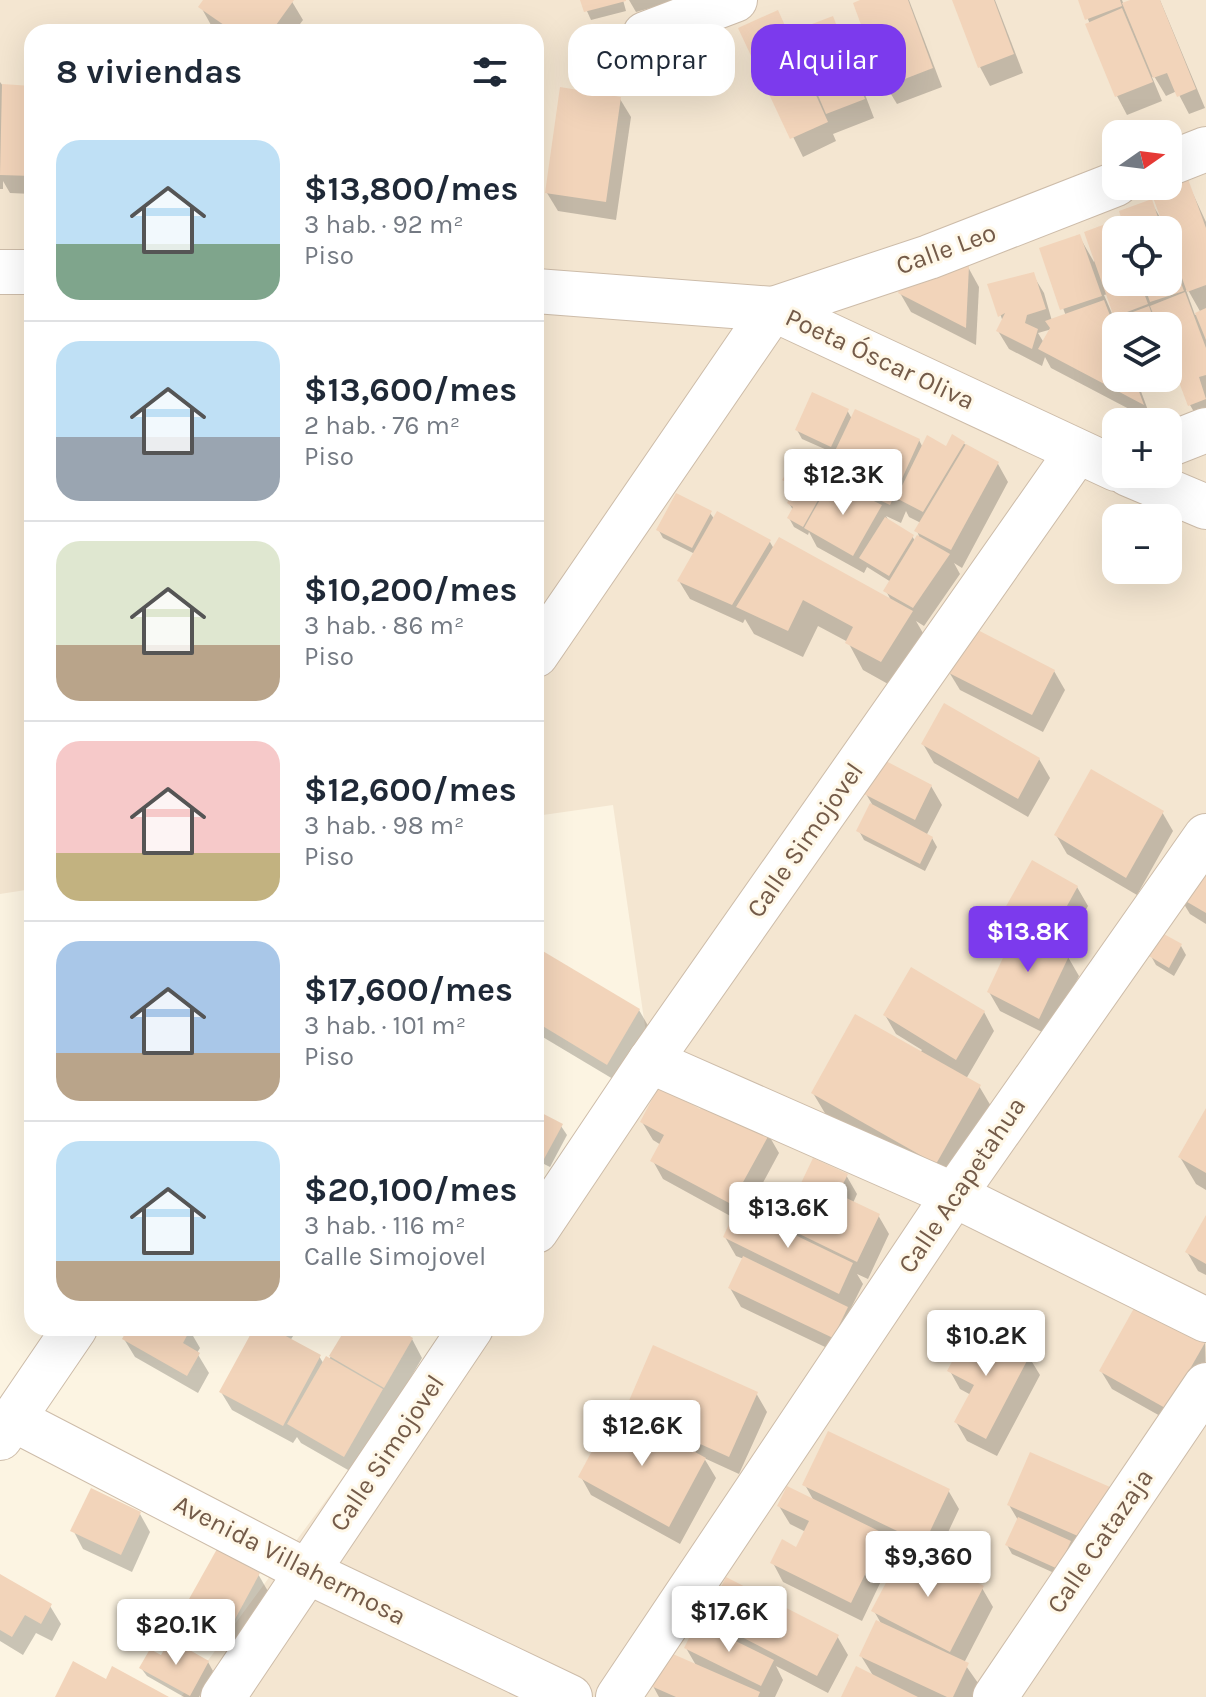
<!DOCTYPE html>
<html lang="es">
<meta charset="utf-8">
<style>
body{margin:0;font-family:Karla,sans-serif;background:#f6f6f7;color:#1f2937;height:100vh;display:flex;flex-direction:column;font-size:30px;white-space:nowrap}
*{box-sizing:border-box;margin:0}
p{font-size:26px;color:#747a83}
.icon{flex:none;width:44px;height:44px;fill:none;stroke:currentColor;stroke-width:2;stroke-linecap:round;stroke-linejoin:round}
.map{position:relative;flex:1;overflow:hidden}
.panel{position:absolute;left:24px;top:24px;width:520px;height:1312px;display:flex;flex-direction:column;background:#fff;border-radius:24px;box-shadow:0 8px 32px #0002}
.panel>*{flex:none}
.banner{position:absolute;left:568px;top:24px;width:518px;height:72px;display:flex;gap:16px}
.needle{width:52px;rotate:76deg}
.tools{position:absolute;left:1102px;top:120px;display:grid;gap:16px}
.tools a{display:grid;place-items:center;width:80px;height:80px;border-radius:16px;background:#fff;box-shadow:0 8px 32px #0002;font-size:40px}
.price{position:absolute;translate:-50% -68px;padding:0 18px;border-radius:8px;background:#fff;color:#222;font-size:26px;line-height:52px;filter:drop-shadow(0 2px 4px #0008)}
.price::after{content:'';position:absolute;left:50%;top:48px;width:24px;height:18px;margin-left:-12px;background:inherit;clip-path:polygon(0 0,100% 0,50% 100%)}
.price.current{background:#7c3aed;color:#fff}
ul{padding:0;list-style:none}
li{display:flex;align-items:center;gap:24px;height:200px;padding:0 32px}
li+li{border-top:2px solid #e0e1e3}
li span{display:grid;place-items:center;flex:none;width:224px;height:160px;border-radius:24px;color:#555}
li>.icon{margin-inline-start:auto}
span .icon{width:96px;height:96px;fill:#fffc;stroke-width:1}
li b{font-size:34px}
h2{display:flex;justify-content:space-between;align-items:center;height:96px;padding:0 32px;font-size:34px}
.tag{padding:0 28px;border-radius:24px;background:#fff;box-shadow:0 8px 32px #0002;font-size:28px;line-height:72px}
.tag.current{background:#7c3aed;color:#fff}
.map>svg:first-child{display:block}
</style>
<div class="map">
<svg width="1206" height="1697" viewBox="0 0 1206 1697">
<rect width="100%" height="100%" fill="#fcf4e2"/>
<path fill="#f4e6d1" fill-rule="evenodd" d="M0,0H1206V1697H181L453,1328H536V1215L650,1061L613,805L536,816V32H32V889L0,894ZM1116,134H1168V186H1116ZM1116,230H1168V282H1116ZM1116,326H1168V378H1116ZM1116,422H1168V474H1116ZM1116,518H1168V570H1116Z"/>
<g fill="#0003" fill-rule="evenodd">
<path d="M205,0H291L303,20L294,32H221L211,25L201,7Z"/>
<path d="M582,0H623L626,11L591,20Z"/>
<path d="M629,0H675V1L636,12Z"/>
<path d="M866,0H909L942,87L897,104L886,86Z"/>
<path d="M954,0H995L1023,73L990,86L980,67Z"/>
<path d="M1080,0H1122L1124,5L1136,0H1160L1205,108L1189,114L1177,91L1166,96L1154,76L1152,77L1162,101L1127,115L1117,96L1087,25L1090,24Z"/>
<path d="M777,12L798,54L832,19L843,37L874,118L833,134L836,141L803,157L740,29Z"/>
<path d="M0,82L3,86L32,88V194L10,193L3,181V189H0Z"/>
<path d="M620,99L631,117L616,220L558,211L547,193Z"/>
<path d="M1187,181L1206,222V422L1201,424L1190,405L1168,347V326H1160L1158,321L1155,323L1156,326H1116V378H1136L1152,421L1051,368L1045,357L1042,366L1009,349L998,331L1003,322L990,285L1033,275L1044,293L1052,321L1066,316L1041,249L1079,236L1094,262L1118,222L1123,230H1116V282H1168V230H1127L1151,202L1161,219L1163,218ZM1186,290H1188L1201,313L1195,315ZM1108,294L1119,324L1117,325L1104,295ZM1052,329L1044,343L1038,333Z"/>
<path d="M968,267L979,287L976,345L911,312L900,293Z"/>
<path d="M847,410L852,419L919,440L923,448H947L963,443L998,464L1008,482L962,568L954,563L960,574L924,626L916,621L927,640L897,689L863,670L848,642L818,626L803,657L754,634L745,619L743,623L690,599L679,581L695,554L663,538L658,529L710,513L715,520L770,542L774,549L892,602L886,591L891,582L867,567L864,573L817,547L809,532L808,535L794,527L789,518L793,510L789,503L795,492L790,489L785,480L795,461L831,482L826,474L836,454L802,439L797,430ZM906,511L909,517L921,523L917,531L919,536L915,541L912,536L890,523L886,516L901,523Z"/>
<path d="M1054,671L1065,690L1043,732L960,690L949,672Z"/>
<path d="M923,744L1039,759L1050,778L1028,817L934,763Z"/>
<path d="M931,786L942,805L926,836L932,838L937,847L925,871L864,840L859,831L872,804L866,794Z"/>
<path d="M1162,812L1173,831L1137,895L1067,854L1056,835Z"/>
<path d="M1206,870V924L1190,914L1179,896Z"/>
<path d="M1077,887L1088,906L1061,954L1068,957L1079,976L1050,1036L1000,1011L989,992L1044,942L1018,927L1007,908Z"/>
<path d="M1181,946L1186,955L1174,976L1156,965L1151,956Z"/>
<path d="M536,949L639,1010L650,1029L618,1082L536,1033Z"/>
<path d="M984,1012L994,1031L966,1079L979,1086L995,1113L952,1190L829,1120L813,1093L920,1053L922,1050L896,1034L885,1015Z"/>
<path d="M536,1112L561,1126L567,1135L550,1167L536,1160Z"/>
<path d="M701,1112L768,1134L779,1153L746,1214L789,1234L783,1225L846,1175L857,1194L853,1203L878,1215L889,1234L868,1279L857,1274L863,1284L849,1312L844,1356L741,1307L730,1288L744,1259L736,1256L725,1237L734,1218L663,1179L653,1161L661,1145L653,1140L642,1122Z"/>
<path d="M1206,1112V1190L1196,1184L1180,1157Z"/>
<path d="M1206,1219V1275L1198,1271L1187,1252Z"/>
<path d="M130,1328L189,1329L200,1348L197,1353L209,1373L198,1393L135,1357L124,1339Z"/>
<path d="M236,1328H298L290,1341L319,1356L325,1366L348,1328H393L412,1339L422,1358L355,1474L301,1443L297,1437L293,1443L232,1410L221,1392L251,1337Z"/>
<path d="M1205,1341L1206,1377L1178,1426L1112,1389L1101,1371Z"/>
<path d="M1029,1357L1040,1375L997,1456L967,1441L956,1422L971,1395L960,1389L950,1371Z"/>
<path d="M756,1393L767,1412L739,1474L704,1458L716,1478L680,1544L591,1495L581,1477L633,1420L627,1410Z"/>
<path d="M805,1485L948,1490L959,1509L935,1560L921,1534L917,1536L932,1561L982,1588L993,1607L964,1663L978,1683L972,1697H843L874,1677L861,1656L882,1625L874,1611L907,1548L884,1537L894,1554L862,1621L783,1582L773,1563L797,1549L806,1532L790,1524L779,1506L814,1501Z"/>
<path d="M1108,1489L1063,1577L1012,1554L1007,1545L1018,1520L1009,1505Z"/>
<path d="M140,1514L150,1532L132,1572L83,1549L73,1530Z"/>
<path d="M258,1574L269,1593L239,1650L197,1627L186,1608Z"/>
<path d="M0,1577L50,1606L61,1624L52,1641L36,1633L23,1655L0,1641Z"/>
<path d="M707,1618L837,1636L848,1655L828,1693L776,1666L783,1680L775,1697H659L653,1686L697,1667L686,1648L716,1633Z"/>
<path d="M208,1662L213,1671L199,1697H184L147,1676L141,1668Z"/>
</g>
<g fill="#f2d4ba">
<path d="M203,0H294L271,32H234L198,7Z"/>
<path d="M580,0H626V1L584,12Z"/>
<path d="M860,0H908L933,68L884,87L853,3Z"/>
<path d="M952,0H994L1014,54L978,68Z"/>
<path d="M1078,0H1120L1122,6L1085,20Z"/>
<path d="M1130,0H1160L1196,89L1177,97L1167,73L1153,78L1122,3Z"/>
<path d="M1122,8L1153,82L1115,97L1085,24Z"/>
<path d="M778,10L828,122L790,139L738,28Z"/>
<path d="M833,16L865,99L826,114L791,32Z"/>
<path d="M2,84L32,86V176L0,175Z"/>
<path d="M560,87L621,97L606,202L545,193Z"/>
<path d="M1188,179L1206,228V285L1187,292L1168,239V230H1165L1151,192Z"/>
<path d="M1152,199L1162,230H1125L1119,211Z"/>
<path d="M1119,219L1123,230H1116V282H1140L1148,304L1114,317L1084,232Z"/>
<path d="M1080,234L1102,296L1060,310L1039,248Z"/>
<path d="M1168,248L1184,291L1150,302L1143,282H1168Z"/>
<path d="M961,257L969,266L966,328L898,293L903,280Z"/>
<path d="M1034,272L1046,309L1027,315L1025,323L1038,329L1032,349L996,331L1005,313L998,317L987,284Z"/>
<path d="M1185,292L1206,348V375L1199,377L1206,399L1188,406L1168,353V326H1158L1150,306Z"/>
<path d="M1104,300L1116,331V378H1134L1144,405L1038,349L1050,328L1045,321Z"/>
<path d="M1149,306L1156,326H1116L1114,319Z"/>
<path d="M1206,308V340L1195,313Z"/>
<path d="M812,392L849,409L831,447L795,430Z"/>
<path d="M855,409L920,439L890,505L824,474Z"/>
<path d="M952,434L965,442L923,512L896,498L927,435L946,446Z"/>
<path d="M966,444L999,462L951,550L914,531Z"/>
<path d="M795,459L830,479L803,527L787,518L793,507L787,503L796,487L782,480Z"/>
<path d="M831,480L882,505L853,556L804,528Z"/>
<path d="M676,493L712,511L692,548L656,530Z"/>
<path d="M717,511L771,540L732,605L677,581Z"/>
<path d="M885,517L914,535L889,576L859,558Z"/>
<path d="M917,535L950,554L913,608L883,591Z"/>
<path d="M779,537L913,611L881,662L845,643L853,627L803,600L788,631L736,607Z"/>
<path d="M970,626L1055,670L1032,715L947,672Z"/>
<path d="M944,703L1040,758L1018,799L921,744Z"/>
<path d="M882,759L932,785L915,820L864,794Z"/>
<path d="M1091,769L1164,811L1126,878L1054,835Z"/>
<path d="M870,803L933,837L920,864L856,831Z"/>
<path d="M1032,860L1078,886L1051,935L1005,908Z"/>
<path d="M1206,867V913L1177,896Z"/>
<path d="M1016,930L1069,956L1039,1019L987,992Z"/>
<path d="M1162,933L1182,944L1169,968L1149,956Z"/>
<path d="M536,947L640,1009L607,1065L536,1022Z"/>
<path d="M911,967L985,1011L956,1060L883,1015Z"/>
<path d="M855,1014L981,1085L936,1164L811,1093Z"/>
<path d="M659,1086L700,1109L706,1098L770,1133L731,1204L650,1161L664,1135L640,1122Z"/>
<path d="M1206,1108V1173L1178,1157Z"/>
<path d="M536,1110L563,1124L544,1159L536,1155Z"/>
<path d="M813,1158L848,1174L838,1194L880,1214L857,1262L781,1225Z"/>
<path d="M737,1207L853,1263L839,1294L723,1237Z"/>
<path d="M1206,1215V1264L1185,1252Z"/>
<path d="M743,1256L848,1307L833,1338L728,1288Z"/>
<path d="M1138,1301L1206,1341L1167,1409L1099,1371Z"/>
<path d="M972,1324L1030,1355L986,1439L954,1422L974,1385L947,1371Z"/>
<path d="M128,1328H191L183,1343L200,1353L187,1376L122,1339Z"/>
<path d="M254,1328L266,1332L271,1328L321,1355L283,1426L219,1392Z"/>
<path d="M346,1328H397L413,1338L384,1388L329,1356Z"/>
<path d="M653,1345L758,1392L729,1457L625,1410Z"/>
<path d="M326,1356L383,1389L344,1457L287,1424Z"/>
<path d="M615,1408L706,1458L669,1527L578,1477Z"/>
<path d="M828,1431L950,1489L924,1544L802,1485Z"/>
<path d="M1030,1452L1110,1487L1087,1540L1007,1505Z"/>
<path d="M787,1486L885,1534L851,1603L770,1563L782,1539L796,1547L809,1521L777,1506Z"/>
<path d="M91,1488L141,1512L121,1555L70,1531Z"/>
<path d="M1018,1517L1071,1541L1058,1569L1005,1545Z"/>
<path d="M906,1545L984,1586L950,1652L871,1611Z"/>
<path d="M217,1549L260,1573L228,1632L184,1608Z"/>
<path d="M0,1574L52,1604L41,1624L25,1615L12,1637L0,1630Z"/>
<path d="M726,1577L839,1635L817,1676L705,1618Z"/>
<path d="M876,1620L969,1663L953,1697H947L859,1656Z"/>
<path d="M697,1622L774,1660L761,1686L684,1648Z"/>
<path d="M170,1639L209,1661L190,1696L139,1668L150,1649L161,1655Z"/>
<path d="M666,1651L760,1692L758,1697H676L651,1686Z"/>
<path d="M73,1661L106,1679L112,1666L169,1697H55Z"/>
<path d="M856,1666L918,1697H841Z"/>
</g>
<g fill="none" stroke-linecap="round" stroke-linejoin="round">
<defs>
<g id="minor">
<path d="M645,34L735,0"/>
<path d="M1168,164L1206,149"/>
<path d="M1168,445L1206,430"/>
<path d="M536,655L773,309L929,257L1116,184"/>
<path d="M650,1061L954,1195L1206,1320"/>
<path d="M536,1231L650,1061L1077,452"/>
<path d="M13,1419L308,1572L570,1697"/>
<path d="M0,1438L75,1328"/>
<path d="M223,1697L471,1328"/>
<path d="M618,1697L954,1195L1206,836"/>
<path d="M995,1697L1206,1385"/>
</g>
<g id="tertiary">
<path d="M0,272H32"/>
<path d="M536,291L773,309L1116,469"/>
<path d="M1128,474L1206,507"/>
</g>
</defs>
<use href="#minor" stroke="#cdbca9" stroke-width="46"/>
<use href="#tertiary" stroke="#cdbca9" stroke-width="46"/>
<use href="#minor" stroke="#fff" stroke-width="44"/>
<use href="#tertiary" stroke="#fff" stroke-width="44"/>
</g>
<g text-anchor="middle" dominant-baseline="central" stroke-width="6" stroke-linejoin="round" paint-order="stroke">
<g font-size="26" fill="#745b49" stroke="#fff8e8">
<text transform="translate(946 249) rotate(-20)">Calle Leo</text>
<text transform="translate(880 359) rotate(25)">Poeta Óscar Oliva</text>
<text transform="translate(805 840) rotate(-55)">Calle Simojovel</text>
<text transform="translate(962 1185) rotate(-56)">Calle Acapetahua</text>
<text transform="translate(387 1453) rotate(-56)">Calle Simojovel</text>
<text transform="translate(1100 1541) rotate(-56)">Calle Catazaja</text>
<text transform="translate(290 1560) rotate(27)">Avenida Villahermosa</text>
</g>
</g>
</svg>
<div class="tools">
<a><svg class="needle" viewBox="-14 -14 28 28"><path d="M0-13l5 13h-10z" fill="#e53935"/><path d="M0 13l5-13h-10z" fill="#747a83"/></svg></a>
<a><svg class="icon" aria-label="locate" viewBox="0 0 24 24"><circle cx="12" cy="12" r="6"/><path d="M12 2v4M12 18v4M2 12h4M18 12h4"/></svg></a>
<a><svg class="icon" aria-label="layers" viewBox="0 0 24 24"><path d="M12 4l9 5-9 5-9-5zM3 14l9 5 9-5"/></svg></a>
<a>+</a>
<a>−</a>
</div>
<b class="price" style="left:843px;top:517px">$12.3K</b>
<b class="price current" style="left:1028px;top:974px">$13.8K</b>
<b class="price" style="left:788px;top:1250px">$13.6K</b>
<b class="price" style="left:986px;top:1378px">$10.2K</b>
<b class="price" style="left:642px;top:1468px">$12.6K</b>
<b class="price" style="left:928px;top:1599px">$9,360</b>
<b class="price" style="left:729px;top:1654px">$17.6K</b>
<b class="price" style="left:176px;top:1667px">$20.1K</b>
<div class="banner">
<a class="tag">Comprar</a>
<a class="tag current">Alquilar</a>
</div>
<section class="panel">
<h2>8 viviendas<svg class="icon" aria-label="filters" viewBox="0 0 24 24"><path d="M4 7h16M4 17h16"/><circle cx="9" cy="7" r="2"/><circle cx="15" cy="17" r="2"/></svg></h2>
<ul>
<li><span style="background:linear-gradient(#bfe0f5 65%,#7fa58c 0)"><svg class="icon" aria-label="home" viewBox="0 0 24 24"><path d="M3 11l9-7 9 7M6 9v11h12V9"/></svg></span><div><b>$13,800/mes</b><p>3 hab. · 92 m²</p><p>Piso</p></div></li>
<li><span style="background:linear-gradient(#bfe0f5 60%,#9aa5b1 0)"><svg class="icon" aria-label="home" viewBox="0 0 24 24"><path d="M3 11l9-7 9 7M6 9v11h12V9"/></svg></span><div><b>$13,600/mes</b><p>2 hab. · 76 m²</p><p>Piso</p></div></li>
<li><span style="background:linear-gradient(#dfe7d0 65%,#b9a48a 0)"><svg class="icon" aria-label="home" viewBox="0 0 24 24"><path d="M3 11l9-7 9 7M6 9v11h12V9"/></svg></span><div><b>$10,200/mes</b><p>3 hab. · 86 m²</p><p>Piso</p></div></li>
<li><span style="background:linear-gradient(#f6c9c9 70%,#c2b280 0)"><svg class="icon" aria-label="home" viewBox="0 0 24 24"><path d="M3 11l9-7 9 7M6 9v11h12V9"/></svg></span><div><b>$12,600/mes</b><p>3 hab. · 98 m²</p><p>Piso</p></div></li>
<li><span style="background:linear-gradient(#a9c7e8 70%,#b9a48a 0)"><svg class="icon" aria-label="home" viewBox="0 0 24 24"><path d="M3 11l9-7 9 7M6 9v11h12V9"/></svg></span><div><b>$17,600/mes</b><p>3 hab. · 101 m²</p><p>Piso</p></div></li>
<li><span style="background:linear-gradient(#bfe0f5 75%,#b9a48a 0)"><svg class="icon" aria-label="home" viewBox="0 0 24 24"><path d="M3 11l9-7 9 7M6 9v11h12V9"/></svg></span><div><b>$20,100/mes</b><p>3 hab. · 116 m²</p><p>Calle Simojovel</p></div></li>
</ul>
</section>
</div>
